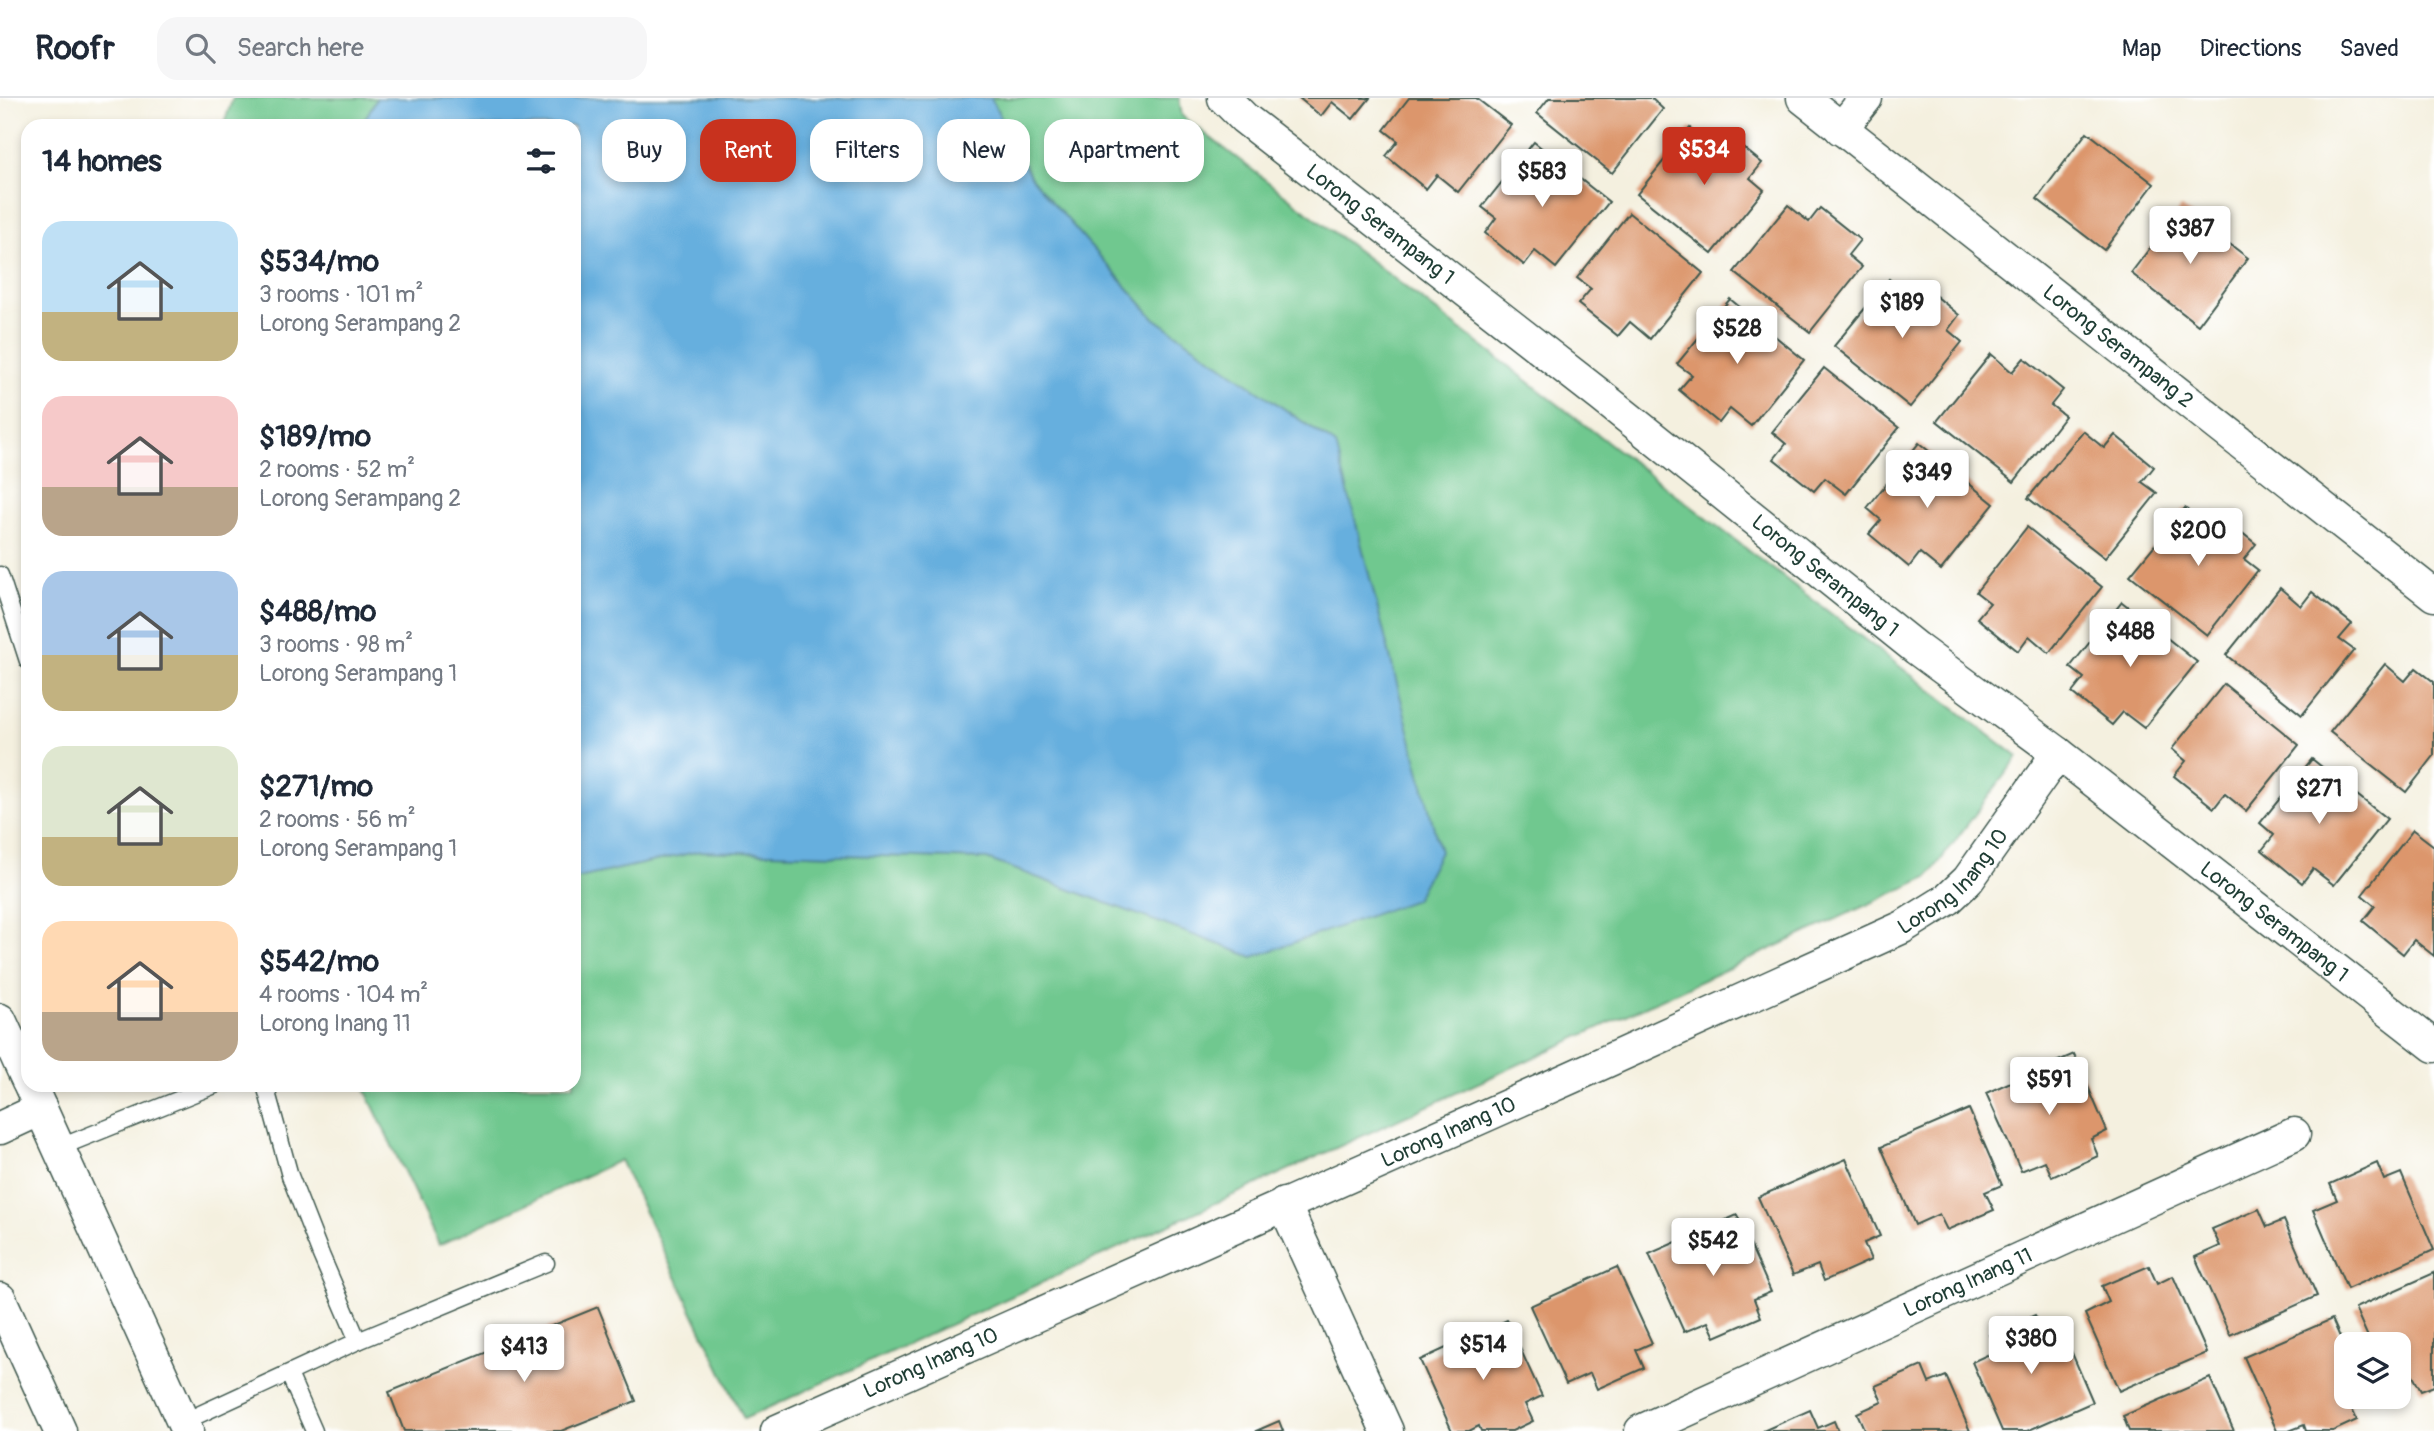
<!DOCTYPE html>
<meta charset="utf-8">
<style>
body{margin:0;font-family:Pangolin,sans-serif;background:#f6f6f7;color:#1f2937;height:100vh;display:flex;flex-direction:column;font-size:26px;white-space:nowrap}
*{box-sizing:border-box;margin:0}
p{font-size:23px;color:#747a83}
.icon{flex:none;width:38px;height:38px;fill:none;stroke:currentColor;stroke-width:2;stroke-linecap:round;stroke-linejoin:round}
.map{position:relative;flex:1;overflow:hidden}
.sheet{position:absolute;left:21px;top:21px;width:560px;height:973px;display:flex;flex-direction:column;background:#fff;border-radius:21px;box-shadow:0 4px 10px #0003}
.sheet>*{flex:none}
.hud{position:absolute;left:602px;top:21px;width:665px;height:63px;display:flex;gap:14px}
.controls{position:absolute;left:2334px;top:1234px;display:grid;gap:14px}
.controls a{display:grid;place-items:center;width:77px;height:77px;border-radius:14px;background:#fff;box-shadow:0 4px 10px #0003;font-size:35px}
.price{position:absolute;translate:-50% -60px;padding:0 16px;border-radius:7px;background:#fff;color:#222;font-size:23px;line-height:46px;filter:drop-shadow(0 2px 4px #0008)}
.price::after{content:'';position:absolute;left:50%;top:42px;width:21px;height:16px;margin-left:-10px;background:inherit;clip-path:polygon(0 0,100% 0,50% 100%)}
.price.active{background:#c8321e;color:#fff}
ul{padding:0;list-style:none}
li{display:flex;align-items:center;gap:21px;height:175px;padding:0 21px}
li span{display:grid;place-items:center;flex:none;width:196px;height:140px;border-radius:21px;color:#555}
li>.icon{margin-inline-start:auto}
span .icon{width:84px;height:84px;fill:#fffc;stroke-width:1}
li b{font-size:30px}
h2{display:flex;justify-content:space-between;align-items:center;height:84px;padding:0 21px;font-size:30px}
.chip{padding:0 24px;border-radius:21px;background:#fff;box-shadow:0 4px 10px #0003;font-size:24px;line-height:63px}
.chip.active{background:#c8321e;color:#fff}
header{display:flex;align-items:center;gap:42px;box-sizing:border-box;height:98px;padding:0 35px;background:#fff;border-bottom:2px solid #e0e1e3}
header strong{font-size:33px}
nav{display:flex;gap:38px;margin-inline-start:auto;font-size:24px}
.search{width:490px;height:63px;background:#f6f6f7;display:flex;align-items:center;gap:18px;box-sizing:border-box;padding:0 24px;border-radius:21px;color:#747a83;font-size:26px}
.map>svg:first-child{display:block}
</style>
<header>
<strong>Roofr</strong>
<div class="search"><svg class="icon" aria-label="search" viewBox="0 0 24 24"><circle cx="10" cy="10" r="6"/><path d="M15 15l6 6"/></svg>Search here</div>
<nav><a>Map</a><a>Directions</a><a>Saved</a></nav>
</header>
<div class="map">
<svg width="2434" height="1333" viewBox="0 0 2434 1333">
<rect width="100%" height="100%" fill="#fff"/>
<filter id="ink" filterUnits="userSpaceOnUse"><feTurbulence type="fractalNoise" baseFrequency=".0143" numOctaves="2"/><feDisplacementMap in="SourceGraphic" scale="14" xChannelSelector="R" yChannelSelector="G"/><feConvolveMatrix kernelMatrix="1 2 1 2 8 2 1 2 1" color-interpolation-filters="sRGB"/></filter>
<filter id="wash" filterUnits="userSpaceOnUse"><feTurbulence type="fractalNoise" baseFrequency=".00686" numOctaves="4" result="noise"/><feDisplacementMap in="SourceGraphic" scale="28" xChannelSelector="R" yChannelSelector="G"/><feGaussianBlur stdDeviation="1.57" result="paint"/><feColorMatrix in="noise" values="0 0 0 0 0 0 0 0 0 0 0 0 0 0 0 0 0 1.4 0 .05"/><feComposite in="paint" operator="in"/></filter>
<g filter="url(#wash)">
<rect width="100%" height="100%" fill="#f4f0df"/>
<g fill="#6fc88f" stroke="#478262" stroke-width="2">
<path d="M233,0H377L361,28H223Z"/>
<path d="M991,0H1179L1182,18L2018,659L1928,779L744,1321L620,1062L439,1147L363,987H574V781L700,753L987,761L1253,859L1336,347L1154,220L1031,80Z"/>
</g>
<path fill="#66afde" stroke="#427689" stroke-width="2" d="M377,0H991L1031,80L1154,220L1336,347L1440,754L1415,802L1253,859L987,761L700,753L574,781V28H361Z"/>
<g id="blocks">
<g fill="#dc966c">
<path d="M1299,0H1370L1353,21L1332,4L1321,18Z"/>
<path d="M1409,0H1476L1511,27L1458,94L1437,77L1426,91L1386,58L1398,43L1384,32Z"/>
<path d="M1549,0H1651L1663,11L1612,75L1537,15Z"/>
<path d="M1690,30L1711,47L1722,33L1762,65L1750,80L1764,92L1712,156L1637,96Z"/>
<path d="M2087,34L2154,86L2104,152L2037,101Z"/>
<path d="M1534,44L1609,104L1556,170L1535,153L1524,167L1485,135L1496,120L1482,109Z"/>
<path d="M1788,107L1809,124L1820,110L1860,142L1848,157L1862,169L1810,234L1734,174Z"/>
<path d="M2181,109L2248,160L2198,227L2131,175Z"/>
<path d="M1629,115L1703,175L1650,241L1630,224L1618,238L1578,206L1591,191L1577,180Z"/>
<path d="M1889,181L1910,199L1920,185L1959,217L1948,232L1962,244L1910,309L1834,248Z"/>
<path d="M1730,201L1804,262L1751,328L1730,311L1719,325L1679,292L1692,277L1677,266Z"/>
<path d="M1991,256L2012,274L2024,260L2063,292L2051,307L2065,318L2014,384L1937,323Z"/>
<path d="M1824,270L1899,330L1846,396L1825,380L1814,393L1774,361L1786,346L1772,334Z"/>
<path d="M2083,333L2104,350L2115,337L2154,369L2142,384L2157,395L2105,460L2028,400Z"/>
<path d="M1919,345L1994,406L1941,472L1920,455L1909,469L1869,436L1881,422L1867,410Z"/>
<path d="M2185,410L2206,427L2216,414L2256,446L2244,461L2258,472L2207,537L2130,477Z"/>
<path d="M2027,429L2102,489L2049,555L2029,538L2018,553L1977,520L1990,505L1976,494Z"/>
<path d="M2280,490L2301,508L2312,494L2352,526L2339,541L2354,552L2302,617L2226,557Z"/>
<path d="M2122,504L2197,564L2144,630L2123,614L2112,627L2072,595L2084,580L2070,569Z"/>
<path d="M2385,566L2405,583L2416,570L2434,584V658L2406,694L2330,634Z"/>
<path d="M2224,586L2299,647L2246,713L2225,696L2214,710L2174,678L2186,663L2172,651Z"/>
<path d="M2312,661L2387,721L2334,787L2313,771L2302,785L2262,752L2274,737L2260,725Z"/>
<path d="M2413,732L2434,748V858L2414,842L2403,856L2363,823L2375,808L2362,797Z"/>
<path d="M2074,956L2107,1033L2091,1041L2098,1058L2052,1079L2045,1063L2021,1073L1986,995Z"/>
<path d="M1969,1011L2002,1087L1985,1094L1994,1112L1947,1132L1939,1116L1915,1127L1881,1049Z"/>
<path d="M1846,1061L1880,1138L1864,1145L1871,1162L1824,1183L1818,1167L1793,1177L1758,1099Z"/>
<path d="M2377,1065L2384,1082L2401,1075L2434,1152L2347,1191L2313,1112L2337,1102L2330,1086Z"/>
<path d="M2259,1111L2267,1129L2284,1122L2317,1198L2230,1237L2195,1159L2220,1148L2212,1131Z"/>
<path d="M1737,1117L1771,1194L1754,1201L1761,1219L1715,1239L1708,1224L1684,1234L1649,1156Z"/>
<path d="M2149,1168L2157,1186L2173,1178L2207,1255L2119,1293L2085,1216L2109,1204L2102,1188Z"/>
<path d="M1617,1169L1652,1245L1636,1252L1644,1270L1597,1291L1590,1275L1566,1286L1530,1208Z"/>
<path d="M2434,1175V1288L2421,1293L2413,1278L2399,1284V1246H2371L2355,1210Z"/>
<path d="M598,1209L636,1303L561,1333H404L389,1294Z"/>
<path d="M2035,1217L2044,1234L2060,1227L2093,1304L2027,1333H2002L1972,1264L1996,1253L1989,1237Z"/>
<path d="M2332,1221L2347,1255V1298L2364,1299L2349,1305L2357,1322L2333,1333H2306L2304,1327L2289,1333H2277L2244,1259Z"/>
<path d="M1507,1222L1542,1298L1525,1306L1533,1323L1512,1333H1481L1479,1328L1469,1333H1452L1420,1262Z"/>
<path d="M1922,1268L1929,1285L1946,1278L1970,1333H1865L1857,1315L1882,1304L1875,1288Z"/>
<path d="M2210,1280L2234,1333H2129L2123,1318Z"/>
<path d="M1810,1312L1818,1330L1834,1323L1838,1333H1763Z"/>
<path d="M1279,1323L1283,1333H1256Z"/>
</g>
</g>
</g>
<g filter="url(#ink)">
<use href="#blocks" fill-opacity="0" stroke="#3f584e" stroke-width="2"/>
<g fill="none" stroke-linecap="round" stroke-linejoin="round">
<defs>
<g id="service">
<path d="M0,477L28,563"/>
<path d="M265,987L290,1078L321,1157L358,1243"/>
<path d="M58,1050L215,987"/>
<path d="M289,1276L314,1333"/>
<path d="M183,1324L358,1243L546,1165"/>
</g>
<g id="minor">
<path id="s1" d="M1224,0L1244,20L1601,298L1917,551L2058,655L2434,948"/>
<path id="s2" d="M1803,0L2434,497"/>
<path d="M1841,31L1866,0"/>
<path d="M0,922L28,983"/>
<path d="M30,987L187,1333"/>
<path d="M0,1030L41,1011"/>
<path d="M1284,1106L1387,1333"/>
<path d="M0,1201L60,1333"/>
<path id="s3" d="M777,1333L1572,979L1903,829L1948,801L1968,782L2058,655"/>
<path id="s4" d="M1641,1333L2294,1036"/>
</g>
</defs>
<use href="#service" stroke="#3f584e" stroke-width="19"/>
<use href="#minor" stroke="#3f584e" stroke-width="35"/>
<use href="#service" stroke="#fff" stroke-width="16"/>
<use href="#minor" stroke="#fff" stroke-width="32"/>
</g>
</g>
<g text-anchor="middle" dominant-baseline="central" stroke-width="7" stroke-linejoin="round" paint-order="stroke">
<g font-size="21" fill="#1f3d34" stroke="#fff">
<text stroke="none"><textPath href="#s1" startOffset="201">Lorong Serampang 1</textPath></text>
<text stroke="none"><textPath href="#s2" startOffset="401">Lorong Serampang 2</textPath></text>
<text stroke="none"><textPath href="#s1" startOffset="768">Lorong Serampang 1</textPath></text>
<text stroke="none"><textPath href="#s3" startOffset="1302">Lorong Inang 10</textPath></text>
<text stroke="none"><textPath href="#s1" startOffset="1335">Lorong Serampang 1</textPath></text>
<text stroke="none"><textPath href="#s3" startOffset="735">Lorong Inang 10</textPath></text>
<text stroke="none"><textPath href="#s4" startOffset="359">Lorong Inang 11</textPath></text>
<text stroke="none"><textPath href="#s3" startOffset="168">Lorong Inang 10</textPath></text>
</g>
</g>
</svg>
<div class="controls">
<a><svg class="icon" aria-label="layers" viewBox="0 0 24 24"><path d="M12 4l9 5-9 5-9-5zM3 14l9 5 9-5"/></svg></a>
</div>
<b class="price active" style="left:1704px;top:89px">$534</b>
<b class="price" style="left:1542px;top:111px">$583</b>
<b class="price" style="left:2190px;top:168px">$387</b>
<b class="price" style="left:1902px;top:242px">$189</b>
<b class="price" style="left:1737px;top:268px">$528</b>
<b class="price" style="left:1927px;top:412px">$349</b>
<b class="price" style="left:2198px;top:470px">$200</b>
<b class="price" style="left:2130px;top:571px">$488</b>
<b class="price" style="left:2319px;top:728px">$271</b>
<b class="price" style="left:2049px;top:1019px">$591</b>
<b class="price" style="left:1713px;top:1180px">$542</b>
<b class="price" style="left:2031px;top:1278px">$380</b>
<b class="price" style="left:1483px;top:1284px">$514</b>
<b class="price" style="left:524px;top:1286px">$413</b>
<div class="hud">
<a class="chip">Buy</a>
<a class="chip active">Rent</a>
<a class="chip">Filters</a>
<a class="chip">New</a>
<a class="chip">Apartment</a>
</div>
<section class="sheet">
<h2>14 homes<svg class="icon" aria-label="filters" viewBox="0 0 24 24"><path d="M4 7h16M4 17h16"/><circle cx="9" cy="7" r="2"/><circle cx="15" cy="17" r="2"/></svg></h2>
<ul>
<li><span style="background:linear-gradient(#bfe0f5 65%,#c2b280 0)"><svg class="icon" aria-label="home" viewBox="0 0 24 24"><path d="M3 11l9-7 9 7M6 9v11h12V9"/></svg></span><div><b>$534/mo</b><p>3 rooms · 101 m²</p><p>Lorong Serampang 2</p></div></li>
<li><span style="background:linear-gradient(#f6c9c9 65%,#b9a48a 0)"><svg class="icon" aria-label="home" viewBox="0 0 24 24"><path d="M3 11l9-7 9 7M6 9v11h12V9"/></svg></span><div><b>$189/mo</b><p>2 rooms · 52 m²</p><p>Lorong Serampang 2</p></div></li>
<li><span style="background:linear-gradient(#a9c7e8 60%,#c2b280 0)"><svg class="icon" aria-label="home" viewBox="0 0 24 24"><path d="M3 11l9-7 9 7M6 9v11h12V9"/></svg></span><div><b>$488/mo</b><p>3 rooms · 98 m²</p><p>Lorong Serampang 1</p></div></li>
<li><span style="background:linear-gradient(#dfe7d0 65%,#c2b280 0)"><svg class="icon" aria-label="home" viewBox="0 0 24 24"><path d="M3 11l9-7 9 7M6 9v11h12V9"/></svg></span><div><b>$271/mo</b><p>2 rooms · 56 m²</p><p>Lorong Serampang 1</p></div></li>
<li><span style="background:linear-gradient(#ffd9b3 65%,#b9a48a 0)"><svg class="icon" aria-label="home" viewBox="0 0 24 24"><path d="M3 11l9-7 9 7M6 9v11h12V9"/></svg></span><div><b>$542/mo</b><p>4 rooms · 104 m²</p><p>Lorong Inang 11</p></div></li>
</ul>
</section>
</div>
